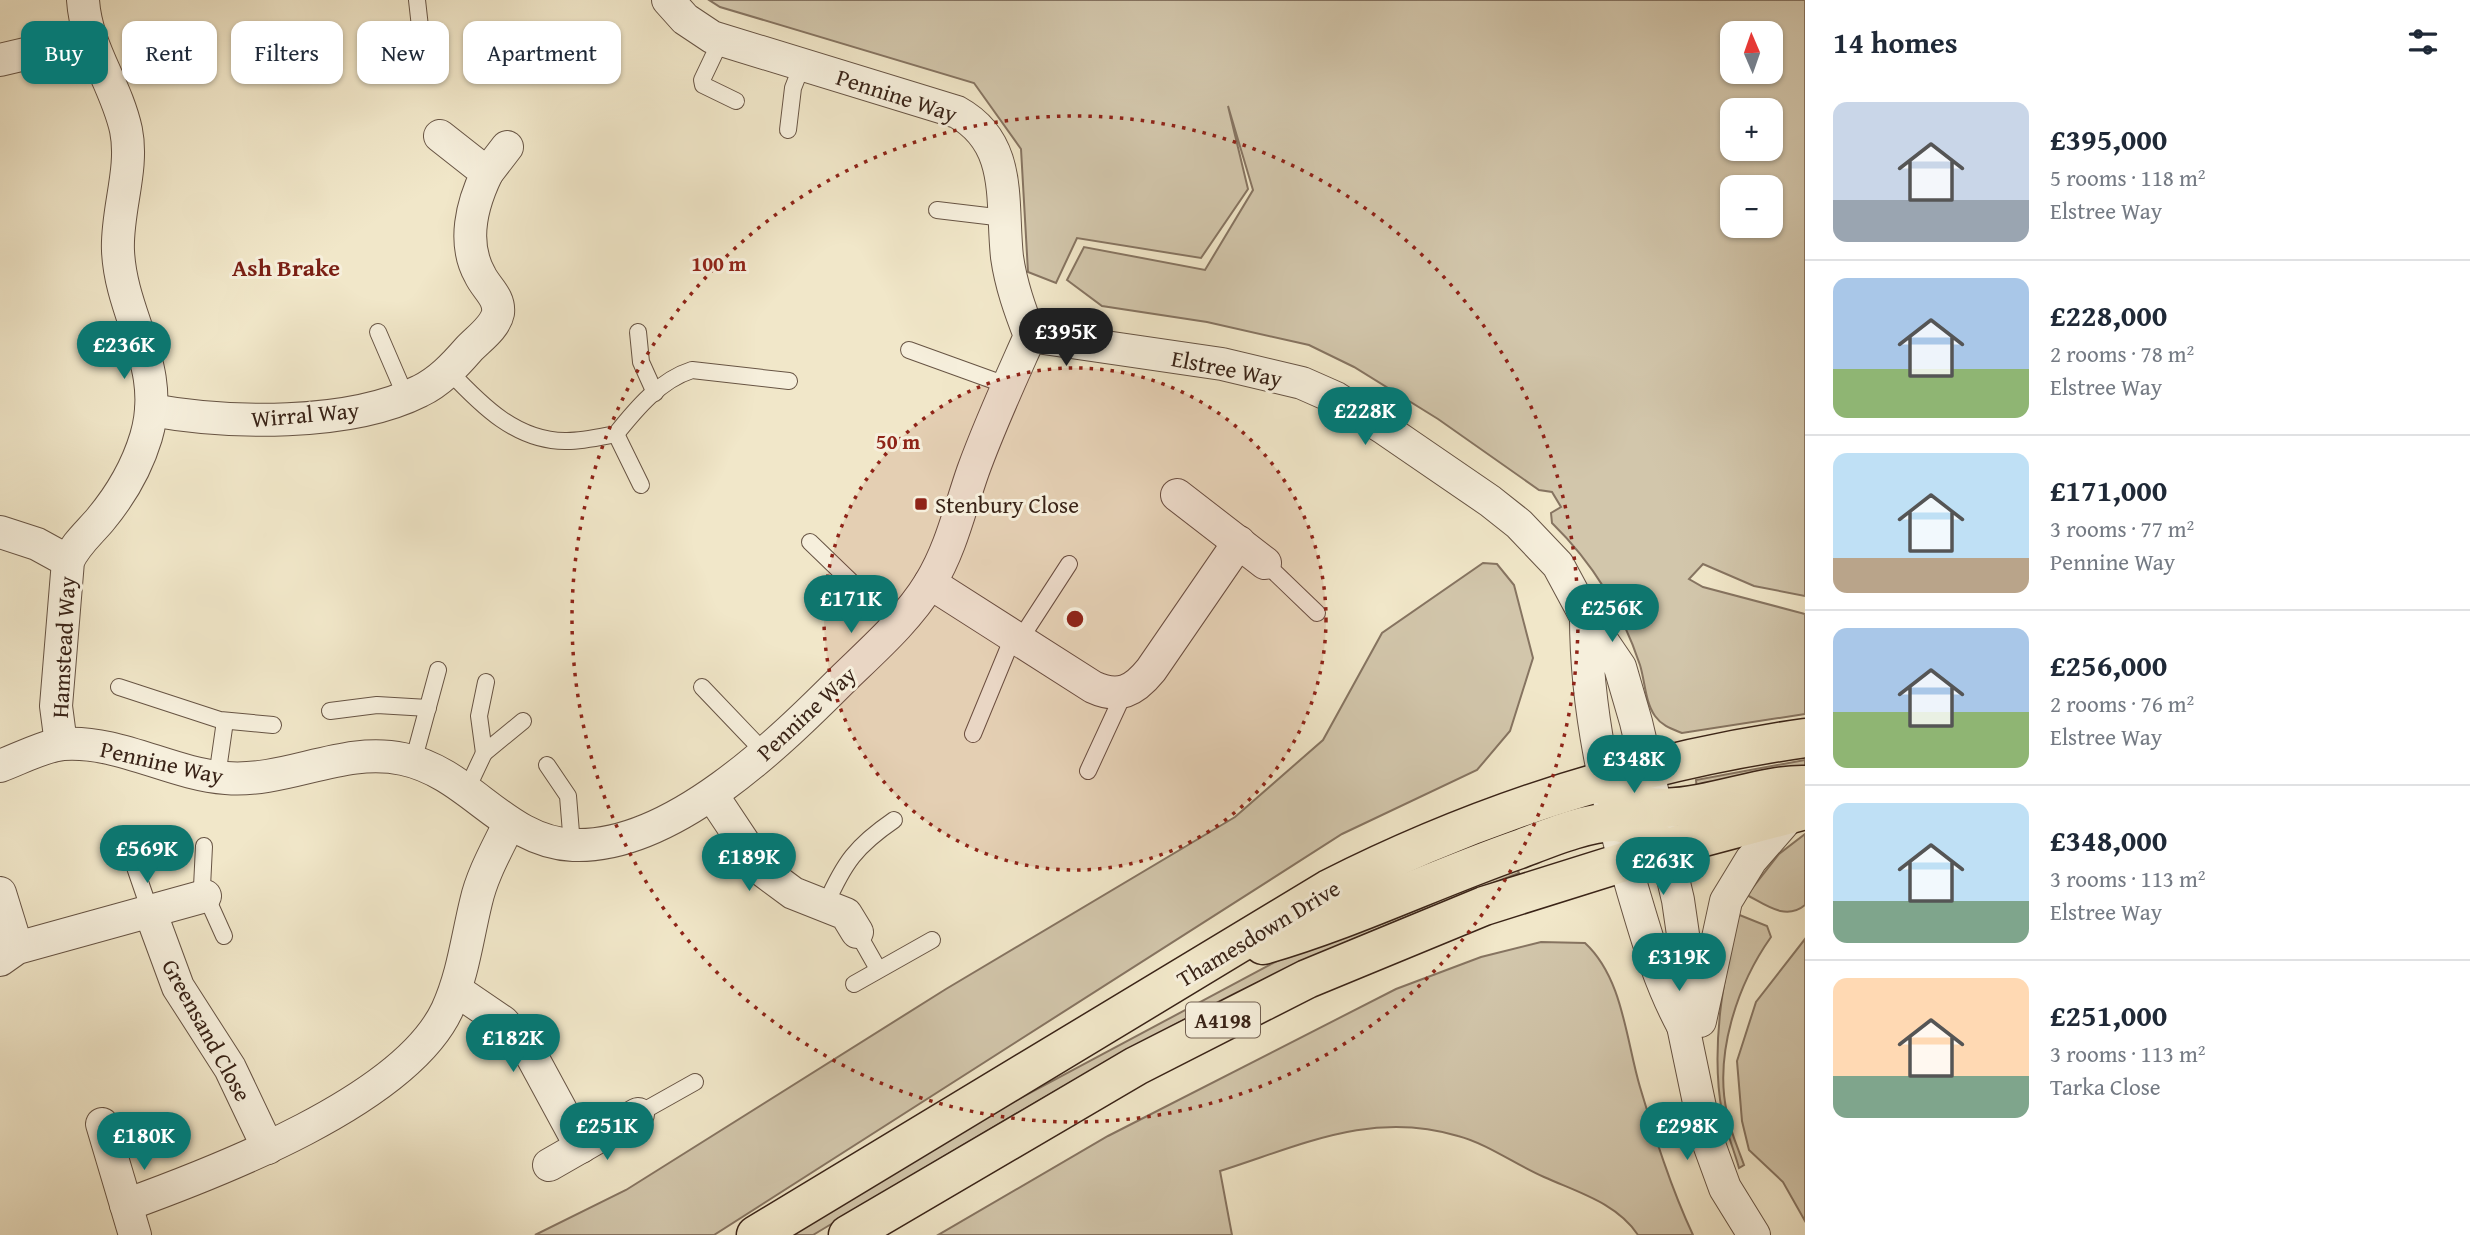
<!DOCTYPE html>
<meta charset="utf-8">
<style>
body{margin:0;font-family:"Gentium Book Plus",serif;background:#f6f6f7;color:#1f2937;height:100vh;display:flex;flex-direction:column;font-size:26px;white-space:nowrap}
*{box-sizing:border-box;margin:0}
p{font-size:23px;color:#747a83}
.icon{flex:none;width:38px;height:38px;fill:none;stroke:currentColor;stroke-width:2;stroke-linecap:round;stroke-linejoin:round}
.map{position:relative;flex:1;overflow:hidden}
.details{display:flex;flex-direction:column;background:#fff;width:665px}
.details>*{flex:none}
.top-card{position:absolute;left:21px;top:21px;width:665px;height:63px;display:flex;gap:14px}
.needle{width:46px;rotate:358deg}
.controls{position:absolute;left:1720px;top:21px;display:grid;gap:14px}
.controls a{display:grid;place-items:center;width:63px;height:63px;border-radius:14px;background:#fff;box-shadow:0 2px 5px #0004;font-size:35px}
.price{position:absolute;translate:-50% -60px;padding:0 16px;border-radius:24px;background:#0f766e;color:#fff;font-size:23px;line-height:46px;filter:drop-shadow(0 2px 4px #0008)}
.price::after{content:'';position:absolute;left:50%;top:42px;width:21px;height:16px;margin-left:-10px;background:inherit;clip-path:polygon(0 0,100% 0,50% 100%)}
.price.on{background:#222;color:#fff}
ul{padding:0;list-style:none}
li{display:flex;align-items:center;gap:21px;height:175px;padding:0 28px}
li+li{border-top:2px solid #e0e1e3}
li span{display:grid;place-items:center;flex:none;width:196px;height:140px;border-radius:14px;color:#555}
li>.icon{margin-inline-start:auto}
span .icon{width:84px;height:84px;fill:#fffc;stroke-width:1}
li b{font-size:30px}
h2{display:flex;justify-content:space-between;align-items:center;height:84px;padding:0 28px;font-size:30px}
.pill{padding:0 24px;border-radius:14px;background:#fff;box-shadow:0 2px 5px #0004;font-size:24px;line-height:63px}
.pill.on{background:#0f766e;color:#fff}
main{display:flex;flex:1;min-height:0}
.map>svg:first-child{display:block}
</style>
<main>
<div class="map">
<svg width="1805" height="1235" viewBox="0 0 1805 1235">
<rect width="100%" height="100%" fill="#f1e7c9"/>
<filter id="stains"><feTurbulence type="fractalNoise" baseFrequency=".00286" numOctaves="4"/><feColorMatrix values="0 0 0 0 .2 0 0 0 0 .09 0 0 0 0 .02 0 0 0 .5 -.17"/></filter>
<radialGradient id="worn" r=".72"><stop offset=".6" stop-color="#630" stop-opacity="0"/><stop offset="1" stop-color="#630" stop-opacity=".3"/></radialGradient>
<g fill="#d2c6ab" stroke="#867461" stroke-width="2" fill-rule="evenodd">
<path d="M709,0H1805V596L1754,586L1703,564L1689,579L1703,587L1805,614V714L1682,733C1672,729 1662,726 1655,716C1645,702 1645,681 1640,665C1622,611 1593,563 1552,523L1551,513L1561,507L1552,492L1539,490L1438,419L1354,367L1309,345L1207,322L1102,306L1067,280L1084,247L1205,270L1253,190L1228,106L1248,189L1201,258L1077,238L1056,283L1028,272L1021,149L974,83L720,7ZM1732,33H1771V72H1732ZM1732,110H1771V149H1732ZM1732,187H1771V226H1732Z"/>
<path d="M1483,563L1497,564L1514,585L1533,658L1510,731L1477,770L1342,834L714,1235H535L626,1190L946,989L1235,817L1323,740L1382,633Z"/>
<path d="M1805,760V771L1697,790L1696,780Z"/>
<path d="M1805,834V905C1786,921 1766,905 1747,895L1779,854Z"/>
<path d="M1514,862L1519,873C1424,910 1328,947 1236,993C1091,1066 952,1152 813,1235H791L998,1110L1277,961Z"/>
<path d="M1737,914L1767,926L1771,937C1737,985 1714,1055 1727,1113C1730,1131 1738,1148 1744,1165L1739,1168C1734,1150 1726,1131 1722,1112C1710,1047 1724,978 1737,914Z"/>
<path d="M1805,939V1221L1783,1182L1749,1150L1742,1121L1737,1061L1756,1002Z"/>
<path d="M1541,942L1585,943C1623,978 1626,1040 1640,1087C1655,1137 1671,1188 1693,1235H1638C1617,1203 1577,1192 1544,1177C1516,1165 1488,1144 1458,1136C1372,1110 1302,1145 1220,1171L1232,1235H938L1108,1136L1396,989L1481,957Z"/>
</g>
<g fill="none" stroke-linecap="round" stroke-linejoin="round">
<defs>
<g id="lane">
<path d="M417,0L424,63"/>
<path d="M721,40L702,80L703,85L736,101"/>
<path d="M788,130L793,88L802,65"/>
<path d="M937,210L1004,218"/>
<path d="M378,332L406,397"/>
<path d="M638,332L641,362L655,393"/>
<path d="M909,350L1006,385"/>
<path d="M449,371C481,405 517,442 567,441C583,441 600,437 616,434C636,409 660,380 692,370L789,381"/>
<path d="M616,434L641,485"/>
<path d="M810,542L896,625"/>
<path d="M1265,563L1317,613"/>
<path d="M1019,641L1069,564"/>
<path d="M486,682L479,716L484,753L523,721"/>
<path d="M119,687L220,720L273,725"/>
<path d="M702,687L765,753"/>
<path d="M330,711L377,705L428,708"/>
<path d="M973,734L1013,637"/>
<path d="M413,762L438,670"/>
<path d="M547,765L568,796L572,845"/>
<path d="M1088,771L1124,693"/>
<path d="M217,777L225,721"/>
<path d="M467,789L484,753"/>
<path d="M127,844L150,911"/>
<path d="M204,846L202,887L224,936"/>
<path d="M826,904C844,863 856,846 894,820"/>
<path d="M857,932L878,969"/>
<path d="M854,984L932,940"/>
<path d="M638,1114L695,1082"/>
</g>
<g id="street">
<path d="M0,60L89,39"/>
<path d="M487,173L507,147"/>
<path d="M1030,336L1222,364L1302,383L1336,398L1385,429L1490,501L1519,524L1558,565L1586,617L1620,667L1636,722L1678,900L1687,962L1683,1026L1706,1136L1725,1188L1754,1235"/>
<path d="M151,410C228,424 349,427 420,391C439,382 454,366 468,350C478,339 495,328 498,313C500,297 486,288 480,275C462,243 472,204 487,173L440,136"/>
<path d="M1177,495L1265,563"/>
<path d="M0,532L37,544L68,561"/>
<path d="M930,583L1093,687C1119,699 1134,691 1151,670L1239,542"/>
<path d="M1586,617C1586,710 1607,801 1633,891C1647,938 1659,982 1683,1026"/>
<path d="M61,744L56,706L68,561C75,545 88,534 100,520C120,496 137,467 146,437C167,367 121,317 118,251C116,212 134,169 126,130C116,84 86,48 83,0"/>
<path d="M0,766C19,759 43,746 63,744C119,740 171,774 226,778C287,783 343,746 403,759C470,773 504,842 573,845C672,849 780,742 845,677C875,648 908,619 930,583C951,549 960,508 973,471C990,424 1010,381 1030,336C1020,310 1011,285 1007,257C1001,201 1013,143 957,112L712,37L685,19L668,0"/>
<path d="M712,795L762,870L793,893L846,914L857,932"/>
<path d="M0,893L17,948"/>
<path d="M150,911L178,987L230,1068L268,1148"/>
<path d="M0,960L17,948L205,896"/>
<path d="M456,990L503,1022L529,1051L581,1147"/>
<path d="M1700,1021L1726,901L1751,860L1792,813"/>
<path d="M102,1124L135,1235"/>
<path d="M549,1165L638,1114"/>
<path d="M126,1205C217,1172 404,1101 447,1010C463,975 467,939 476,902C482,875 497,849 509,824"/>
</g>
<g id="primary">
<path d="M1609,788C1653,835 1747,783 1805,785"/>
<path d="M1263,945C1350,920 1432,880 1517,850C1544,840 1586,822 1614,822C1632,822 1652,839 1666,849"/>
<path d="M756,1235L1329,889C1479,813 1638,762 1805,738"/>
<path d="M848,1235L1136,1066L1307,979L1484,906L1704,837L1805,810"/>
</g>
</defs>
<use href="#lane" stroke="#675444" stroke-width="18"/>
<use href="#street" stroke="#675444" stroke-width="34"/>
<use href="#primary" stroke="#392317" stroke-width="41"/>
<use href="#lane" stroke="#f6efdc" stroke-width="16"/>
<use href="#street" stroke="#f6efdc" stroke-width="32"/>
<use href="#primary" stroke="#f1e7c9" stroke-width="38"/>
</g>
<circle cx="1075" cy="619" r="251" fill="#8f2418" fill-opacity=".12"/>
<g fill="none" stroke="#8f2418" stroke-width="3.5" stroke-dasharray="3.5 7">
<circle cx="1075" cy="619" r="251"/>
<circle cx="1075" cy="619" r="503"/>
</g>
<rect fill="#8f2418" stroke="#f6efdc" stroke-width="2.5" x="914" y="497" width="14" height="14" rx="3.5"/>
<g text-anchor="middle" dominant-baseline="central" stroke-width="6" stroke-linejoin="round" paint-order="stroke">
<rect fill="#f6efdc" stroke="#726052" stroke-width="2" x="1186" y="1002.5" width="74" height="35" rx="5"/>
<g font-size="21" font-weight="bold" fill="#392317">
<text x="1223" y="1020">A4198</text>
</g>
<g font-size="23" fill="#392317" stroke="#f6efdc">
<text transform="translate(897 95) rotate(18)">Pennine Way</text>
<text transform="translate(1227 368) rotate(11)">Elstree Way</text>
<text transform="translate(305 414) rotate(-5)">Wirral Way</text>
<text transform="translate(63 647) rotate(-87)">Hamstead Way</text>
<text transform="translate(806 713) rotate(-43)">Pennine Way</text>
<text transform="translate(162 762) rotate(13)">Pennine Way</text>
<text transform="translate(1258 933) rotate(-31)">Thamesdown Drive</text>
<text transform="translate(207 1030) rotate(61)">Greensand Close</text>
</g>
<g font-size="23" fill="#392317" stroke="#f6efdc" text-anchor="start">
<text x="935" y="504">Stenbury Close</text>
</g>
<g font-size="24" font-weight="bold" fill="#7a1f14" stroke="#f6efdc">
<text x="286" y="267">Ash Brake</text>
</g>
</g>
<circle cx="1075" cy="619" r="10" fill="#8f2418" stroke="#f6efdc" stroke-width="3.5"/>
<g font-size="21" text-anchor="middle" font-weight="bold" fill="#8f2418" stroke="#f6efdc" stroke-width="6" stroke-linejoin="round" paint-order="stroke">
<text x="719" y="271">100 m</text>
<text x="898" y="449">50 m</text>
</g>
<rect width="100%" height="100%" filter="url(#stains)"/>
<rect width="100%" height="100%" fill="url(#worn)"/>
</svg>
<div class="controls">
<a><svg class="needle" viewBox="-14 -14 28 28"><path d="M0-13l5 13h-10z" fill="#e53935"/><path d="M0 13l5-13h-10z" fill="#747a83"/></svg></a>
<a>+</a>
<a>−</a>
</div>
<b class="price on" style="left:1066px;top:368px">£395K</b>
<b class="price" style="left:124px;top:381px">£236K</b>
<b class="price" style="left:1365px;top:447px">£228K</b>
<b class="price" style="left:851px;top:635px">£171K</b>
<b class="price" style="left:1612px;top:644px">£256K</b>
<b class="price" style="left:1634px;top:795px">£348K</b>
<b class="price" style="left:147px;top:885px">£569K</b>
<b class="price" style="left:749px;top:893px">£189K</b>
<b class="price" style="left:1663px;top:897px">£263K</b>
<b class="price" style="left:1679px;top:993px">£319K</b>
<b class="price" style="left:513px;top:1074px">£182K</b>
<b class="price" style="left:607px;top:1162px">£251K</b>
<b class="price" style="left:1687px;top:1162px">£298K</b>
<b class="price" style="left:144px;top:1172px">£180K</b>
<div class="top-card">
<a class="pill on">Buy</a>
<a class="pill">Rent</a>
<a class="pill">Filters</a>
<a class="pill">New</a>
<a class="pill">Apartment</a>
</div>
</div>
<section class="details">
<h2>14 homes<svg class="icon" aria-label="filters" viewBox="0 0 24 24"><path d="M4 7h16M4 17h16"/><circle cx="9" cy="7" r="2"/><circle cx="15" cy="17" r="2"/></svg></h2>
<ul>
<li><span style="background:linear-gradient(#c9d6e8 70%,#9aa5b1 0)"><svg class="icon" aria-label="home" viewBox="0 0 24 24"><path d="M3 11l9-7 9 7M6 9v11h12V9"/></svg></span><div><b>£395,000</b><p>5 rooms · 118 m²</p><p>Elstree Way</p></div></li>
<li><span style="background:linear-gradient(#a9c7e8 65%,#8fb573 0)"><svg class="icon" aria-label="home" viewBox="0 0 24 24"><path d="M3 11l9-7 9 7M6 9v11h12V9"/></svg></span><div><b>£228,000</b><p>2 rooms · 78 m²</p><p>Elstree Way</p></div></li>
<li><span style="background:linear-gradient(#bfe0f5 75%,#b9a48a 0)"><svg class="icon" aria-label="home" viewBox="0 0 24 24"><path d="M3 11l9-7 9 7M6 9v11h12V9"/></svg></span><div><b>£171,000</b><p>3 rooms · 77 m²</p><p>Pennine Way</p></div></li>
<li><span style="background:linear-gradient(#a9c7e8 60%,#8fb573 0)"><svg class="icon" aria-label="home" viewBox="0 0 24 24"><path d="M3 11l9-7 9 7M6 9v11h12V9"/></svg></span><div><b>£256,000</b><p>2 rooms · 76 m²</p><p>Elstree Way</p></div></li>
<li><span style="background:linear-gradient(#bfe0f5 70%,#7fa58c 0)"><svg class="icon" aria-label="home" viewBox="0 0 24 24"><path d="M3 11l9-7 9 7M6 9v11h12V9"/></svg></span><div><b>£348,000</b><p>3 rooms · 113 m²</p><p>Elstree Way</p></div></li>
<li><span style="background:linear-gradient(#ffd9b3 70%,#7fa58c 0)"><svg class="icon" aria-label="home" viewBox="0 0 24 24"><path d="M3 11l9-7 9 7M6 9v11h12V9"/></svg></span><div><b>£251,000</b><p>3 rooms · 113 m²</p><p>Tarka Close</p></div></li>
</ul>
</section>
</main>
